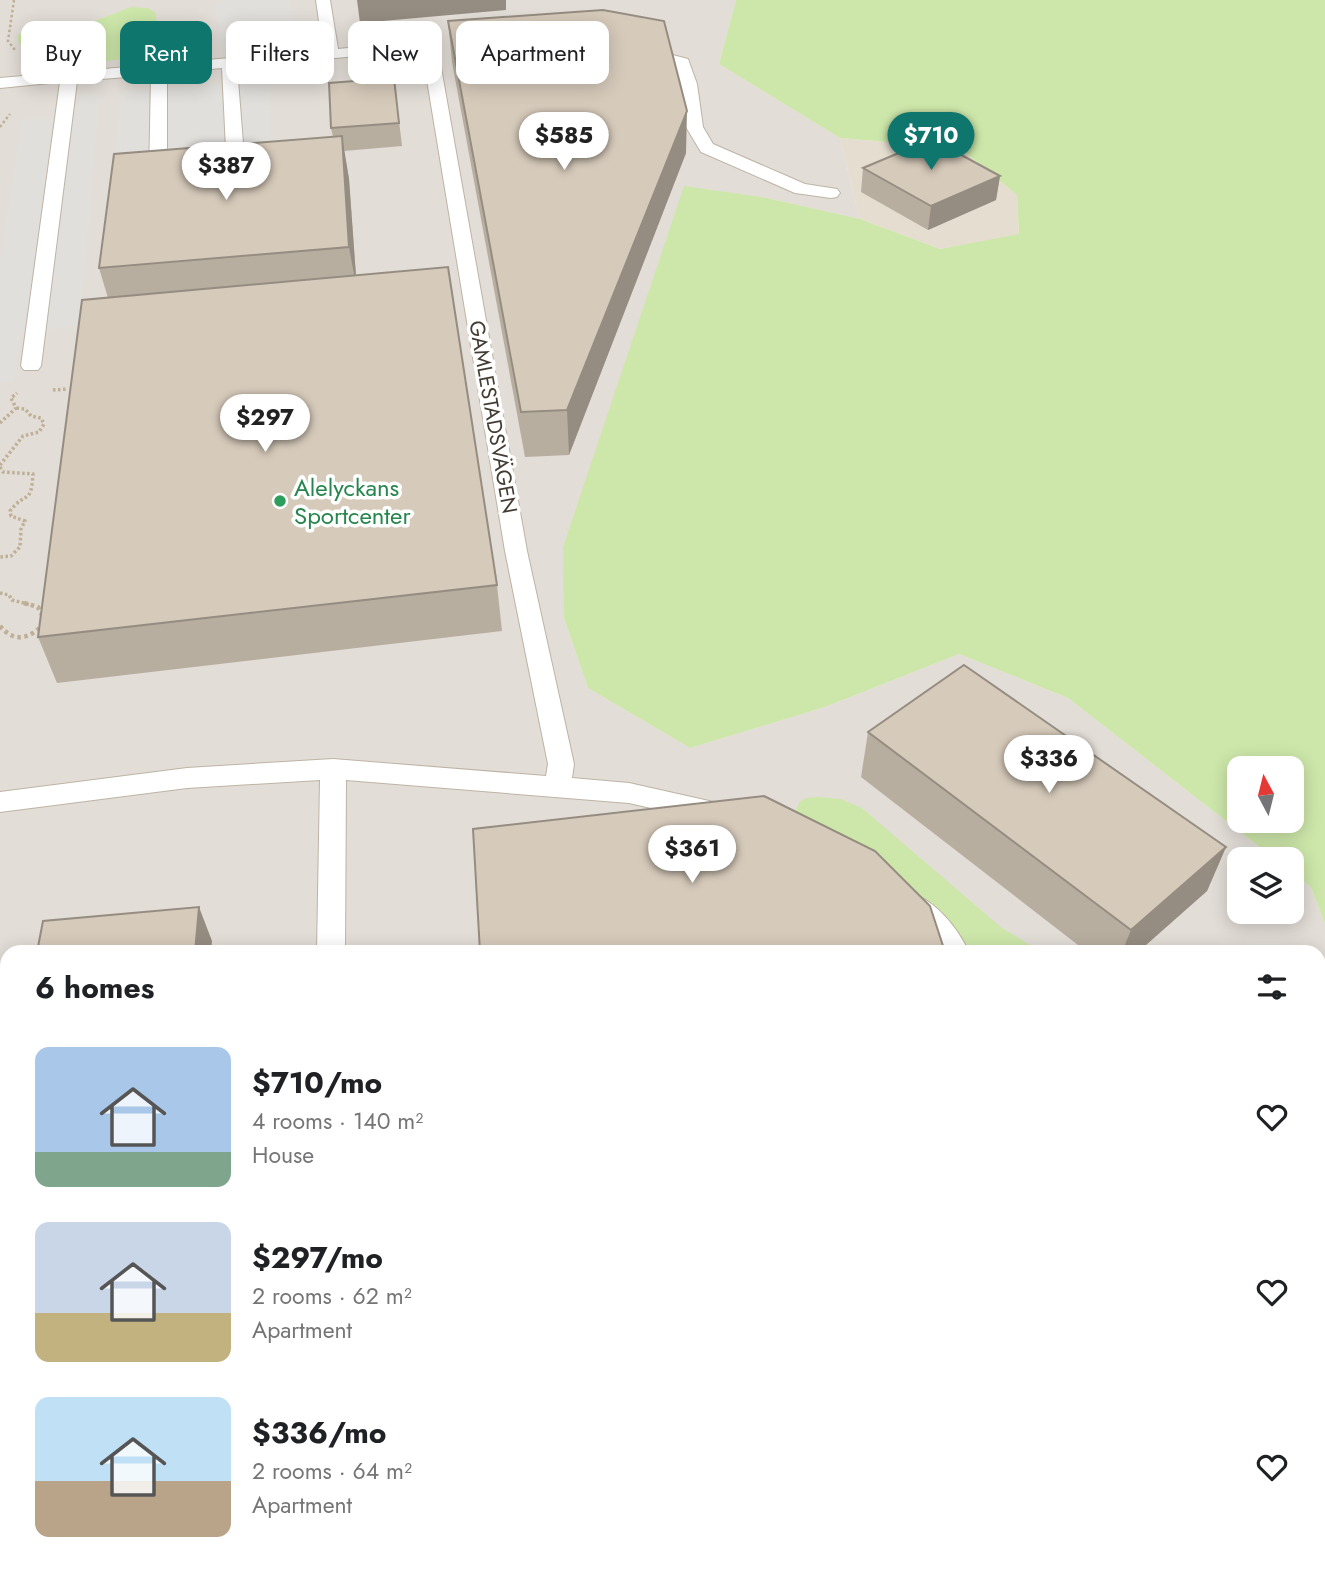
<!DOCTYPE html>
<meta charset="utf-8">
<style>
body{margin:0;font-family:Jost,sans-serif;background:#f6f6f6;color:#202124;height:100vh;display:flex;flex-direction:column;font-size:26px;white-space:nowrap}
*{box-sizing:border-box;margin:0}
p{font-size:23px;color:#757577}
.icon{flex:none;width:38px;height:38px;fill:none;stroke:currentColor;stroke-width:2;stroke-linecap:round;stroke-linejoin:round}
.map{position:relative;flex:1;overflow:hidden}
.details{position:absolute;left:0px;top:945px;width:1326px;height:625px;display:flex;flex-direction:column;background:#fff;border-radius:21px 21px 0 0;box-shadow:0 4px 18px #0003}
.details>*{flex:none}
.top-card{position:absolute;left:21px;top:21px;width:700px;height:63px;display:flex;gap:14px}
.needle{width:46px;rotate:353deg}
.controls{position:absolute;left:1227px;top:756px;display:grid;gap:14px}
.controls a{display:grid;place-items:center;width:77px;height:77px;border-radius:14px;background:#fff;box-shadow:0 4px 18px #0003;font-size:35px}
.price{position:absolute;translate:-50% -60px;padding:0 16px;border-radius:24px;background:#fff;color:#222;font-size:23px;line-height:46px;filter:drop-shadow(0 2px 4px #0008)}
.price::after{content:'';position:absolute;left:50%;top:42px;width:21px;height:16px;margin-left:-10px;background:inherit;clip-path:polygon(0 0,100% 0,50% 100%)}
.price.on{background:#0f766e;color:#fff}
ul{padding:0;list-style:none}
li{display:flex;align-items:center;gap:21px;height:175px;padding:0 35px}
li span{display:grid;place-items:center;flex:none;width:196px;height:140px;border-radius:14px;color:#555}
li>.icon{margin-inline-start:auto}
span .icon{width:84px;height:84px;fill:#fffc;stroke-width:1}
li b{font-size:30px}
h2{display:flex;justify-content:space-between;align-items:center;height:84px;padding:0 35px;font-size:30px}
.chip{padding:0 24px;border-radius:14px;background:#fff;box-shadow:0 4px 18px #0003;font-size:24px;line-height:63px}
.chip.on{background:#0f766e;color:#fff}
.map>svg:first-child{display:block}
</style>
<div class="map">
<svg width="1325" height="1569" viewBox="0 0 1325 1569">
<rect width="100%" height="100%" fill="#f1ece2"/>
<path fill="#e5ded0" d="M840,138L960,148L1017,195L1019,235L940,249L860,219Z"/>
<path fill="#e3ddd7" fill-rule="evenodd" d="M0,0H736L719,64L840,138L860,219L767,198L564,618L588,688L690,748L825,707L959,654L1068,698L1275,859H1239V912H1292V872L1311,887L1325,924V1569H0ZM7,952H1320V1563H7Z"/>
<g fill="#cde7aa" fill-rule="evenodd">
<path d="M736,0H1325V924L1311,887L1292,872V859H1275L1068,698L959,654L825,707L690,748L588,688L564,618L563,547L684,186L767,198L860,219L940,249L1019,234L1017,195L960,148L840,138L719,64ZM1239,768H1292V821H1239Z"/>
<path d="M131,7L148,8L156,13L157,33L142,47L140,57L40,69L37,59C28,51 16,48 18,34L79,27Z"/>
<path d="M817,797L841,799L862,808L1002,928L1042,952H973L937,911L899,876L801,818L796,811C799,798 805,798 817,797Z"/>
</g>
<g fill="#e1dfdb">
<path d="M233,0H289L299,39L222,46L215,2Z"/>
<path d="M270,80L272,164L114,177L122,92Z"/>
<path d="M100,94L79,326L21,332L14,381L0,382V266L22,120L77,115L79,95Z"/>
<path d="M1320,1038L1325,1039V1187H1320Z"/>
</g>
<g fill="none" stroke-linecap="round" stroke-linejoin="round">
<defs>
<g id="lane">
<path d="M316,0H330L338,49L429,40L437,45L527,551L574,764L572,778L629,783L718,803L727,806L731,813L727,820L718,823L629,803L346,780L345,952H317L320,780L187,788L0,812V792L187,768L333,759L546,776L548,764L505,551L422,50L237,67L245,169L236,174L227,169L222,68L167,73V177L158,182L149,177L151,75L77,81L41,366L38,370H24L21,366L60,82L0,88V78L323,50Z"/>
<path d="M638,46L688,59L697,84L703,127L713,144L805,184L837,189L840,193L837,197L831,198L795,193L701,152L686,127L681,84L675,65L633,54L630,51L633,48Z"/>
<path d="M909,892C936,901 957,927 969,952H940C928,933 905,923 895,903L899,895Z"/>
<rect x="0" y="1187" width="7" height="30"/>
<path d="M304,1563H342L341,1569H303Z"/>
</g>
</defs>
<use href="#lane" stroke="#bdb4a5" stroke-width="2"/>
<g stroke="#beaf96" stroke-width="2.5" stroke-dasharray="2.5 2.5" stroke-linecap="butt">
<path d="M14,0L8,41L15,50"/>
<path d="M0,127L10,114"/>
</g>
<g stroke="#beaf96" stroke-width="3.5" stroke-dasharray="2.5 2.5" stroke-linecap="butt">
<path d="M53,390L68,389"/>
<path d="M0,423L16,408L11,398L17,393"/>
<path d="M0,465L23,436L39,432L44,424L41,418L31,416L25,409L16,408"/>
<path d="M0,467L3,472L33,474C31,506 26,490 10,511L11,516L25,521L21,529L20,547L11,556L0,557"/>
<path d="M0,593L9,595L12,600L31,605"/>
</g>
<g stroke="#beaf96" stroke-width="4.5" stroke-dasharray="3.5 3.5" stroke-linecap="butt">
<path d="M24,603L38,607L43,617"/>
<path d="M0,626C13,642 29,640 42,625"/>
</g>
<use href="#lane" fill="#fff" fill-rule="evenodd"/>
</g>
<g fill="#b8aea0">
<path d="M448,21L686,153L569,455L525,457L452,62Z"/>
<path d="M394,78L402,146L344,151L349,179L356,275L497,585L502,631L57,683L38,637L108,298L99,268L333,137L331,128Z"/>
<path d="M863,168L1000,176L996,200L928,230L861,192Z"/>
<path d="M868,732L1226,847L1207,891L1138,952H1087L861,777Z"/>
<path d="M944,949L943,952H480Z"/>
<path d="M711,1563H1320L1325,1569H712Z"/>
</g>
<g fill="#968d82">
<path d="M357,0H506V10L360,23Z"/>
<path d="M687,111L686,153L569,455L567,410Z"/>
<path d="M342,136L349,179L357,291L349,247Z"/>
<path d="M1000,176L996,200L928,230L931,206Z"/>
<path d="M1226,847L1207,891L1138,952H1122L1131,930Z"/>
<path d="M199,907L212,941L211,952H195Z"/>
<path d="M173,1563H199L198,1569H173Z"/>
</g>
<g fill="#d6caba" stroke="#968d82" stroke-width="2">
<path d="M603,10L664,21L687,111L567,410L521,412L448,21Z"/>
<path d="M394,78L399,123L331,128L329,83Z"/>
<path d="M342,136L349,247L99,268L114,154Z"/>
<path d="M932,139L1000,176L931,206L863,168Z"/>
<path d="M448,267L497,585L38,637L82,300Z"/>
<path d="M964,665L1226,847L1131,930L868,732Z"/>
<path d="M764,796L875,851L930,906L944,949L916,952H480L473,829Z"/>
<path d="M199,907L195,952H37L43,921Z"/>
<path d="M1325,1324V1569H717V1563H1320V1325Z"/>
<path d="M7,1327V1563H173V1569H0V1328Z"/>
</g>
<circle fill="#2e9e5b" stroke="#fff" stroke-width="2.5" cx="280" cy="501" r="7"/>
<g text-anchor="middle" dominant-baseline="central" stroke-width="7" stroke-linejoin="round" paint-order="stroke">
<g font-size="21" fill="#433c33" stroke="#fff">
<text transform="translate(493 417) rotate(80)">GAMLESTADSVÄGEN</text>
</g>
<g font-size="24" fill="#27864d" stroke="#fff" text-anchor="start">
<text x="294" y="487">Alelyckans<tspan x="294" dy="28">Sportcenter</tspan></text>
</g>
</g>
</svg>
<div class="controls">
<a><svg class="needle" viewBox="-14 -14 28 28"><path d="M0-13l5 13h-10z" fill="#e53935"/><path d="M0 13l5-13h-10z" fill="#757577"/></svg></a>
<a><svg class="icon" aria-label="layers" viewBox="0 0 24 24"><path d="M12 4l9 5-9 5-9-5zM3 14l9 5 9-5"/></svg></a>
</div>
<b class="price" style="left:564px;top:172px">$585</b>
<b class="price on" style="left:931px;top:172px">$710</b>
<b class="price" style="left:226px;top:202px">$387</b>
<b class="price" style="left:265px;top:454px">$297</b>
<b class="price" style="left:1049px;top:795px">$336</b>
<b class="price" style="left:692px;top:885px">$361</b>
<div class="top-card">
<a class="chip">Buy</a>
<a class="chip on">Rent</a>
<a class="chip">Filters</a>
<a class="chip">New</a>
<a class="chip">Apartment</a>
</div>
<section class="details">
<h2>6 homes<svg class="icon" aria-label="filters" viewBox="0 0 24 24"><path d="M4 7h16M4 17h16"/><circle cx="9" cy="7" r="2"/><circle cx="15" cy="17" r="2"/></svg></h2>
<ul>
<li><span style="background:linear-gradient(#a9c7e8 75%,#7fa58c 0)"><svg class="icon" aria-label="home" viewBox="0 0 24 24"><path d="M3 11l9-7 9 7M6 9v11h12V9"/></svg></span><div><b>$710/mo</b><p>4 rooms · 140 m²</p><p>House</p></div><svg class="icon" aria-label="heart" viewBox="0 0 24 24"><path d="M12 20l-8-8c-3-5 5-10 8-4 3-6 11-1 8 4z"/></svg></li>
<li><span style="background:linear-gradient(#c9d6e8 65%,#c2b280 0)"><svg class="icon" aria-label="home" viewBox="0 0 24 24"><path d="M3 11l9-7 9 7M6 9v11h12V9"/></svg></span><div><b>$297/mo</b><p>2 rooms · 62 m²</p><p>Apartment</p></div><svg class="icon" aria-label="heart" viewBox="0 0 24 24"><path d="M12 20l-8-8c-3-5 5-10 8-4 3-6 11-1 8 4z"/></svg></li>
<li><span style="background:linear-gradient(#bfe0f5 60%,#b9a48a 0)"><svg class="icon" aria-label="home" viewBox="0 0 24 24"><path d="M3 11l9-7 9 7M6 9v11h12V9"/></svg></span><div><b>$336/mo</b><p>2 rooms · 64 m²</p><p>Apartment</p></div><svg class="icon" aria-label="heart" viewBox="0 0 24 24"><path d="M12 20l-8-8c-3-5 5-10 8-4 3-6 11-1 8 4z"/></svg></li>
</ul>
</section>
</div>
